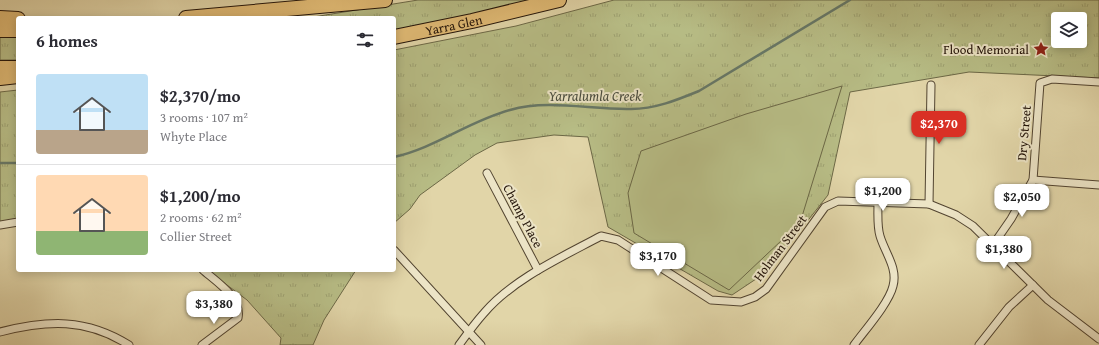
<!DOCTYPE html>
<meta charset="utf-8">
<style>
body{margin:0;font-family:"Gentium Book Plus",serif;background:#f2f2f3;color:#2b2b33;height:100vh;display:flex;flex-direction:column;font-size:15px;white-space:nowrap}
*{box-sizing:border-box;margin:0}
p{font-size:13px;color:#7c7c81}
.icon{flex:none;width:22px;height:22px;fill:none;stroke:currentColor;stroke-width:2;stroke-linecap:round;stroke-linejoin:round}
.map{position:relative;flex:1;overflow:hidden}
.side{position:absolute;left:16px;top:16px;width:380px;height:256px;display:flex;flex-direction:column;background:#fff;border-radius:4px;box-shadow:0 2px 10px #0003}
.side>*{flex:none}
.controls{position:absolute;left:1051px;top:12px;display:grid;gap:8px}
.controls a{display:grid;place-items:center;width:36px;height:36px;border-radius:4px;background:#fff;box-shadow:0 2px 10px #0003;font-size:20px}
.price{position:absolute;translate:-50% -34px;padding:0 9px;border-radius:8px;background:#fff;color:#222;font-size:13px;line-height:26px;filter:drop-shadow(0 1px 2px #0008)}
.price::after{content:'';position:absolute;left:50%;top:24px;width:12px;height:9px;margin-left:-6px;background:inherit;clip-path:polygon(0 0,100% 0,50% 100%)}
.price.selected{background:#d93025;color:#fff}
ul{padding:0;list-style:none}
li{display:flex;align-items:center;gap:12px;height:100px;padding:0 20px}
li+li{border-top:1px solid #e1e1e2}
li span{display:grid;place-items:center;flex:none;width:112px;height:80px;border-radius:4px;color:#555}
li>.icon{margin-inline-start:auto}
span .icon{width:48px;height:48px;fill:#fffc;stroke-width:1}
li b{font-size:17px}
h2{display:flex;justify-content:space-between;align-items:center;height:48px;padding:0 20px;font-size:17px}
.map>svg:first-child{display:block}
</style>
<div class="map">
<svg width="1099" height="345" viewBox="0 0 1099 345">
<defs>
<pattern id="grass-tufts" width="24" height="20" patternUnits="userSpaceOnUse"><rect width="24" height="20" fill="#b7bc85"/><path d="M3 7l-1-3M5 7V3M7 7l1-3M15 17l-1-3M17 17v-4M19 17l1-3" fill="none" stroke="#9da171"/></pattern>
</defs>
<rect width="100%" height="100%" fill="#e1d5a8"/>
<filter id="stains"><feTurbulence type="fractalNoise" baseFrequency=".005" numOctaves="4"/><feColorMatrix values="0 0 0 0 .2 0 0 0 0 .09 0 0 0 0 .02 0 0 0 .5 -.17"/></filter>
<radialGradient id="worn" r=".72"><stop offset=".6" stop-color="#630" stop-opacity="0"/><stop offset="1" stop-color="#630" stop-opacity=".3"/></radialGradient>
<g fill="url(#grass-tufts)" stroke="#6c6846" fill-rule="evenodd">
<path d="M418,0H545L394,32V18H307Z"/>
<path d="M614,0H1099V78L969,72L850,92L828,195L768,271L732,295L718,291L608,227L588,137L554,135L497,143L475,155L420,195L410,209L394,223V50L516,26ZM1058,19H1080V41H1058Z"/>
<rect x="0" y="36" width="18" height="24"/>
<path d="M18,90V219L0,222V92Z"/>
<path d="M207,270H356L324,320L313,345H280L281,338L247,300Z"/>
</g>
<path fill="#b7bc85" stroke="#6c6846" d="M842,86L800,223L729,290L634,233L628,193L641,151L746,114Z"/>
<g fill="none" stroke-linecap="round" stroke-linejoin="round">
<g stroke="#677766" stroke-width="2.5">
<path d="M394,157C435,148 469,121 510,110C549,99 591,110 631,109C655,109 677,100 699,91L850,0"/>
<path d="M0,163H18"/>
</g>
<defs>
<g id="street">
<path d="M487,173L538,270"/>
<path d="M1033,180L1099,185"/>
<path d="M929,204L931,85"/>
<path d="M0,225L18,222"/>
<path d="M993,245L1011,219L1033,180L1040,83L1052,79L1099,82"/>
<path d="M394,250L481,345"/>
<path d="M0,332C48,320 86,318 129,345"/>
<path d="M202,345L238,318C242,298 217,282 203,270"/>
<path d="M459,345C467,334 475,323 484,313C513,279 562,257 601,236L618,240L711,300L741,302L755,297L766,289L825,207L838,201L929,204L956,215L973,226L1048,300L1099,339"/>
<path d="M854,345C865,330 889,303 893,286C898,268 885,253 880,236C877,226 878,214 878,203"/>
<path d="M979,345L1009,307L1033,285"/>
</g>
<g id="highway">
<path d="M0,18L18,19"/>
<path d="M186,18L385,0"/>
<path d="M0,30H18"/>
<path id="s1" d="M394,37L472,21L559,0"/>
<path d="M0,68H18"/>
<path d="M0,78L18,76"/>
</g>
</defs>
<use href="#street" stroke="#524430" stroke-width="9"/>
<use href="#highway" stroke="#221308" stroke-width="16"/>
<use href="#street" stroke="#ece4c6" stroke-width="7"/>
<use href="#highway" stroke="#e0ba74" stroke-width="14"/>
</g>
<defs>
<symbol id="sight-bare" viewBox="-9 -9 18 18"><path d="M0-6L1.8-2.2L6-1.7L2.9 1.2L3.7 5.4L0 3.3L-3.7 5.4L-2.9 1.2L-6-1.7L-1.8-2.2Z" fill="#8f2418" stroke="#ece4c6" stroke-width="2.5" paint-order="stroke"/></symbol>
</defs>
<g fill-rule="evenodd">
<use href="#sight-bare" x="1030" y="38" width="22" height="22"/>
</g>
<g text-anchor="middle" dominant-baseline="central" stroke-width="4" stroke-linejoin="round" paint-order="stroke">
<g font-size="13" fill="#221308" stroke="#ece4c6">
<text stroke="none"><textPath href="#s1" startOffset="61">Yarra Glen</textPath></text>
<text transform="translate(1024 133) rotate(-85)">Dry Street</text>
<text transform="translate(523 216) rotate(62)">Champ Place</text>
<text transform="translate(780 248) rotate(-53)">Holman Street</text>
</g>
<g font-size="13" fill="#221308" stroke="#ece4c6" text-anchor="end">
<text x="1029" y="49">Flood Memorial</text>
</g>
<g font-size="14" font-style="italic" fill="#4a4d3f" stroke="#ece4c6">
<text x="595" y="96">Yarralumla Creek</text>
</g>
</g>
<rect width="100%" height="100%" filter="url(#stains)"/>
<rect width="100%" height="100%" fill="url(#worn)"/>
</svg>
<div class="controls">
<a><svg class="icon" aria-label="layers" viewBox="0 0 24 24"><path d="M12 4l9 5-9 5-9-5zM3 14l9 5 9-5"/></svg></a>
</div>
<b class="price selected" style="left:939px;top:145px">$2,370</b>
<b class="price" style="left:883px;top:212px">$1,200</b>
<b class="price" style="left:1022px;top:218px">$2,050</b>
<b class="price" style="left:1004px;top:270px">$1,380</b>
<b class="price" style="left:658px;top:277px">$3,170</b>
<b class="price" style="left:214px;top:325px">$3,380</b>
<section class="side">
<h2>6 homes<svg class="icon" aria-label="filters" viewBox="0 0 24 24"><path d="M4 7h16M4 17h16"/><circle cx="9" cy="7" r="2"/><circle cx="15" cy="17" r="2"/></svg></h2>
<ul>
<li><span style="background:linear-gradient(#bfe0f5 70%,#b9a48a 0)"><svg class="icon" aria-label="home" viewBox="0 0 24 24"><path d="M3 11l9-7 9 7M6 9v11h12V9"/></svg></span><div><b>$2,370/mo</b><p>3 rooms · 107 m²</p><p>Whyte Place</p></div></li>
<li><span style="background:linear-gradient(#ffd9b3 70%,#8fb573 0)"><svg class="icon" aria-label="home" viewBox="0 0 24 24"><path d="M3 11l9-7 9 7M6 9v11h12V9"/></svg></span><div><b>$1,200/mo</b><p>2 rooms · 62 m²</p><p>Collier Street</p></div></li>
</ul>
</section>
</div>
